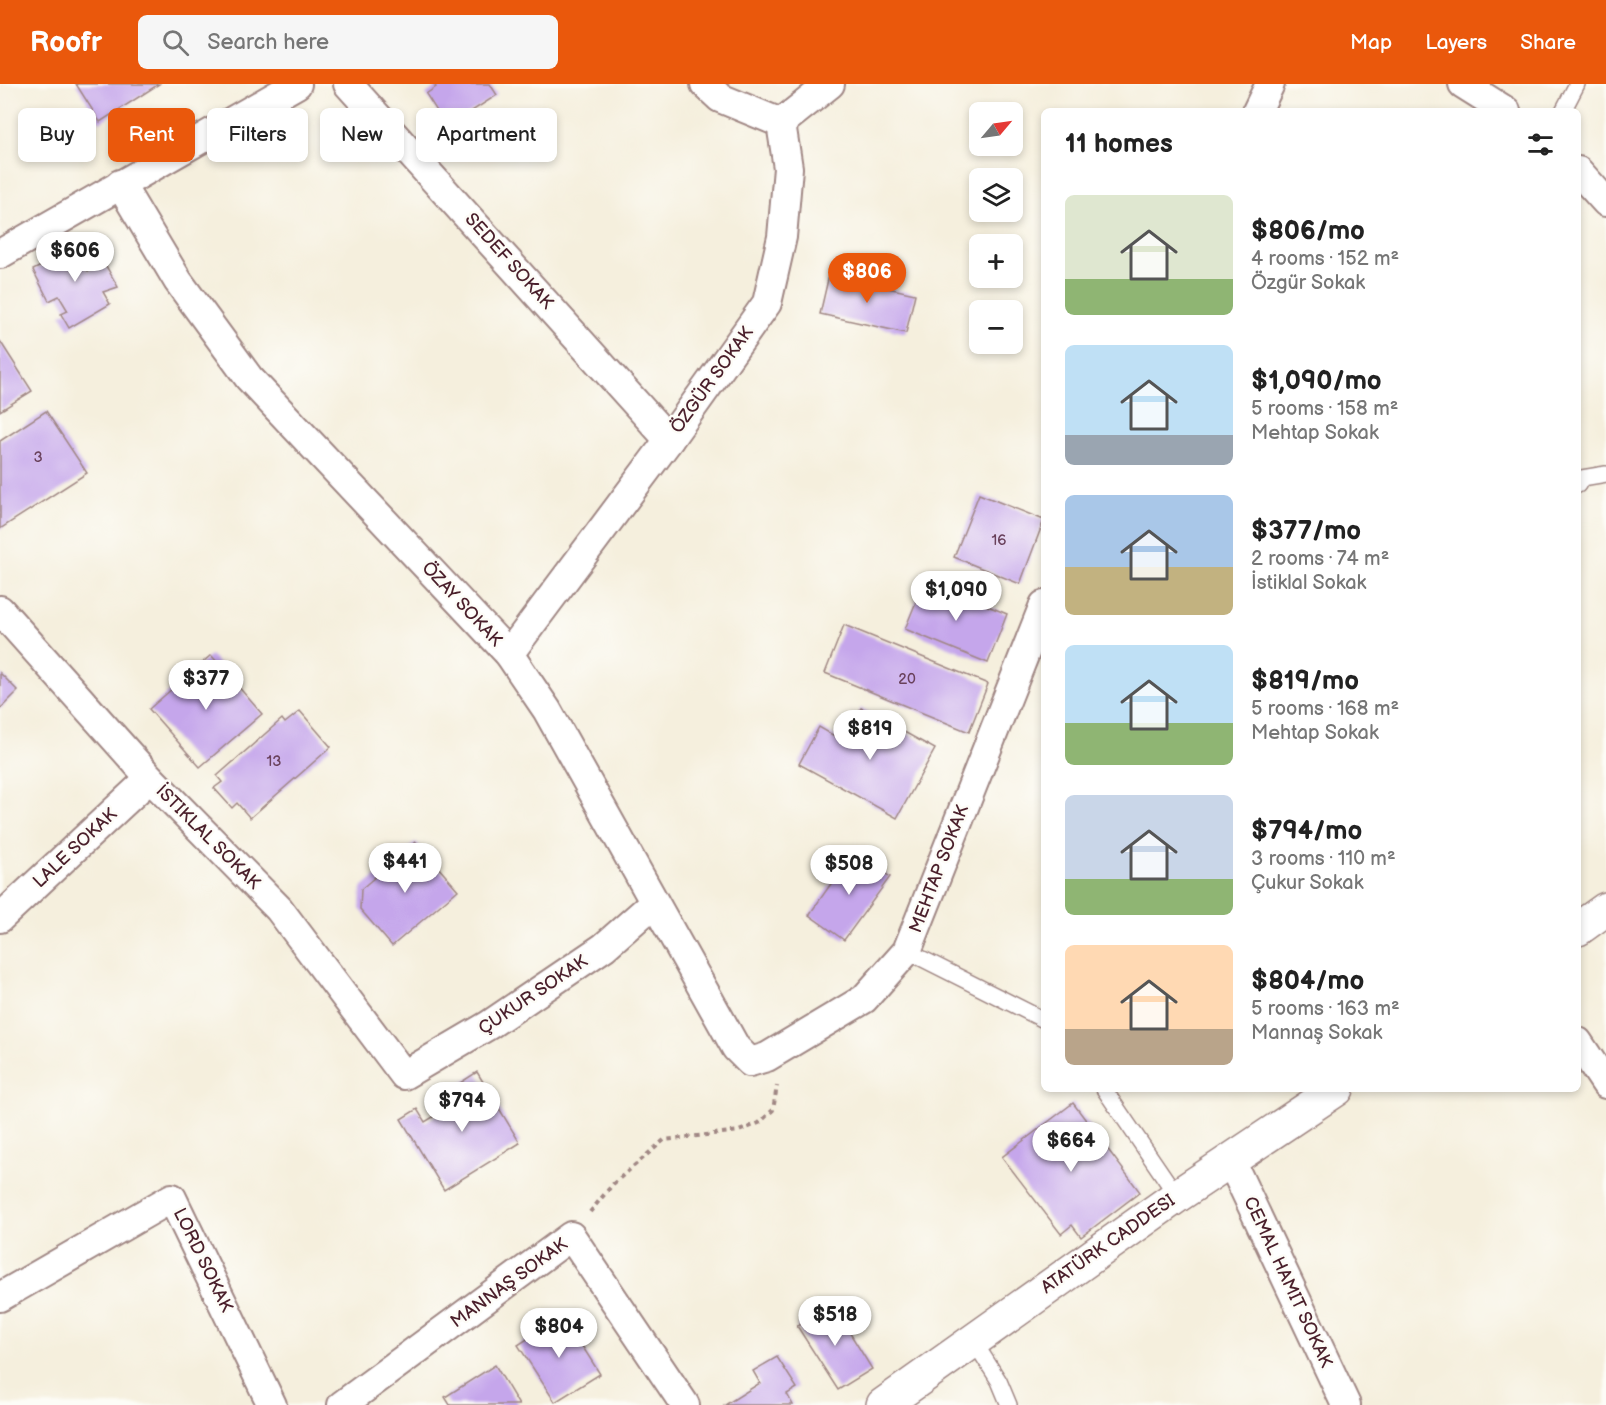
<!DOCTYPE html>
<meta charset="utf-8">
<style>
body{margin:0;font-family:"Balsamiq Sans",sans-serif;background:#f6f6f6;color:#222;height:100vh;display:flex;flex-direction:column;font-size:22px;white-space:nowrap}
*{box-sizing:border-box;margin:0}
p{font-size:20px;color:#767676}
.icon{flex:none;width:33px;height:33px;fill:none;stroke:currentColor;stroke-width:2;stroke-linecap:round;stroke-linejoin:round}
.map{position:relative;flex:1;overflow:hidden}
.details{position:absolute;left:1041px;top:24px;width:540px;height:984px;display:flex;flex-direction:column;background:#fff;border-radius:9px;box-shadow:0 3px 9px #0003}
.details>*{flex:none}
.banner{position:absolute;left:18px;top:24px;width:570px;height:54px;display:flex;gap:12px}
.needle{width:39px;rotate:61deg}
.fabs{position:absolute;left:969px;top:18px;display:grid;gap:12px}
.fabs a{display:grid;place-items:center;width:54px;height:54px;border-radius:9px;background:#fff;box-shadow:0 3px 9px #0003;font-size:30px}
.price{position:absolute;translate:-50% -51px;padding:0 14px;border-radius:21px;background:#fff;color:#222;font-size:20px;line-height:39px;filter:drop-shadow(0 2px 3px #0008)}
.price::after{content:'';position:absolute;left:50%;top:36px;width:18px;height:14px;margin-left:-9px;background:inherit;clip-path:polygon(0 0,100% 0,50% 100%)}
.price.on{background:#ea580c;color:#fff}
ul{padding:0;list-style:none}
li{display:flex;align-items:center;gap:18px;height:150px;padding:0 24px}
li span{display:grid;place-items:center;flex:none;width:168px;height:120px;border-radius:9px;color:#555}
li>.icon{margin-inline-start:auto}
span .icon{width:72px;height:72px;fill:#fffc;stroke-width:1}
li b{font-size:26px}
h2{display:flex;justify-content:space-between;align-items:center;height:72px;padding:0 24px;font-size:26px}
.chip{padding:0 21px;border-radius:9px;background:#fff;box-shadow:0 3px 9px #0003;font-size:21px;line-height:54px}
.chip.on{background:#ea580c;color:#fff}
header{display:flex;align-items:center;gap:36px;box-sizing:border-box;height:84px;padding:0 30px;background:#ea580c;color:#fff}
header strong{font-size:28px}
nav{display:flex;gap:33px;margin-inline-start:auto;font-size:21px}
.search{width:420px;height:54px;background:#f6f6f6;display:flex;align-items:center;gap:15px;box-sizing:border-box;padding:0 21px;border-radius:9px;color:#767676;font-size:22px}
.map>svg:first-child{display:block}
</style>
<header>
<strong>Roofr</strong>
<div class="search"><svg class="icon" aria-label="search" viewBox="0 0 24 24"><circle cx="10" cy="10" r="6"/><path d="M15 15l6 6"/></svg>Search here</div>
<nav><a>Map</a><a>Layers</a><a>Share</a></nav>
</header>
<div class="map">
<svg width="1606" height="1321" viewBox="0 0 1606 1321">
<rect width="100%" height="100%" fill="#fdfcf7"/>
<filter id="ink" filterUnits="userSpaceOnUse"><feTurbulence type="fractalNoise" baseFrequency=".0167" numOctaves="2"/><feDisplacementMap in="SourceGraphic" scale="12" xChannelSelector="R" yChannelSelector="G"/><feConvolveMatrix kernelMatrix="1 2 1 2 8 2 1 2 1" color-interpolation-filters="sRGB"/></filter>
<filter id="wash" filterUnits="userSpaceOnUse"><feTurbulence type="fractalNoise" baseFrequency=".008" numOctaves="4" result="noise"/><feDisplacementMap in="SourceGraphic" scale="24" xChannelSelector="R" yChannelSelector="G"/><feGaussianBlur stdDeviation="1.35" result="paint"/><feColorMatrix in="noise" values="0 0 0 0 0 0 0 0 0 0 0 0 0 0 0 0 0 1.4 0 .05"/><feComposite in="paint" operator="in"/></filter>
<g filter="url(#wash)">
<rect width="100%" height="100%" fill="#f5efdd"/>
<g id="blocks">
<g fill="#c5a6eb">
<path d="M76,0H159L100,38Z"/>
<path d="M434,0H490L497,11L447,43L426,10L436,3Z"/>
<path d="M67,156L88,187L102,175L118,203L103,208L110,220L69,244L61,230L68,227L59,212L49,217L33,186L47,179L42,173Z"/>
<path d="M829,191L915,210L906,249L820,230Z"/>
<path d="M0,257L32,307L0,327Z"/>
<path d="M46,327L87,389L0,445V357Z"/>
<path d="M979,410L1044,436L1020,500L954,473Z"/>
<path d="M925,496L1007,530L988,579L905,545Z"/>
<path d="M844,541L988,600L969,648L825,589Z"/>
<path d="M211,571L262,630L200,683L149,625Z"/>
<path d="M0,589L18,607L0,625Z"/>
<path d="M861,624L935,665L897,734L799,680L819,643L843,657Z"/>
<path d="M300,627L331,663L250,734L237,719L232,724L214,704L222,698L217,692L282,635L285,639Z"/>
<path d="M416,758L458,806L392,862L360,825L361,805Z"/>
<path d="M854,767L890,793L844,856L809,831Z"/>
<path d="M477,988L520,1059L444,1106L401,1035L417,1025L425,1038L443,1027L435,1015L447,1007L455,1020L468,1012L460,999Z"/>
<path d="M1073,1019L1140,1108L1081,1153L1072,1141L1061,1150L1002,1073Z"/>
<path d="M832,1220L872,1285L838,1306L797,1242Z"/>
<path d="M563,1232L600,1290L555,1318L518,1261Z"/>
<path d="M777,1273L797,1304L787,1310L793,1321H725L760,1299L753,1287Z"/>
<path d="M495,1281L519,1321H450L445,1313Z"/>
</g>
</g>
</g>
<g filter="url(#ink)">
<use href="#blocks" fill-opacity="0" stroke="#a08784" stroke-width="1.5"/>
<g fill="none" stroke-linecap="round" stroke-linejoin="round">
<defs>
<g id="service">
<path d="M1563,27L1577,0"/>
<path d="M1578,401L1582,394L1606,390"/>
<path d="M907,867L1044,936"/>
<path d="M1104,1005L1177,1112"/>
<path d="M973,1256L999,1297L1009,1321"/>
</g>
<g id="minor">
<path d="M348,0L669,356"/>
<path d="M705,0L720,14L781,39"/>
<path d="M1463,0L1506,27"/>
<path d="M1257,27L1270,0"/>
<path d="M781,39L830,0"/>
<path d="M1578,87L1606,118"/>
<path d="M120,100L178,197L249,294L509,570L547,626L736,964L750,978L767,973L864,915L907,867L1044,521"/>
<path d="M0,170L297,0"/>
<path d="M0,526L150,694L279,825L404,991L489,941L604,863L654,819"/>
<path d="M509,570L669,356L767,219L782,153L788,84L781,39"/>
<path d="M0,834L150,694"/>
<path d="M1578,958L1606,1000"/>
<path d="M1230,1075L1346,1321"/>
<path d="M0,1213L172,1114L272,1321"/>
<path d="M342,1321L571,1152L685,1321"/>
</g>
<g id="tertiary">
<path d="M1578,845L1606,825"/>
<path d="M883,1321L1177,1112L1337,1005"/>
</g>
</defs>
<use href="#service" stroke="#a08784" stroke-width="18"/>
<use href="#minor" stroke="#a08784" stroke-width="32"/>
<use href="#tertiary" stroke="#a08784" stroke-width="36"/>
<path stroke="#a08784" stroke-width="4" stroke-dasharray="4.5 4.5" stroke-linecap="butt" d="M590,1128L613,1100L664,1056L739,1047L759,1039L773,1026L777,1002"/>
<use href="#service" stroke="#fff" stroke-width="15"/>
<use href="#minor" stroke="#fff" stroke-width="28"/>
<use href="#tertiary" stroke="#fff" stroke-width="33"/>
</g>
</g>
<g text-anchor="middle" dominant-baseline="central" stroke-width="5" stroke-linejoin="round" paint-order="stroke">
<g font-size="15" fill="#69415b">
<text x="38" y="373">3</text>
<text x="999" y="456">16</text>
<text x="907" y="595">20</text>
<text x="274" y="677">13</text>
</g>
<g font-size="18" fill="#4a1f2b" stroke="#fdfcf7">
<text transform="translate(509 177) rotate(48)">SEDEF SOKAK</text>
<text transform="translate(712 296) rotate(-54)">ÖZGÜR SOKAK</text>
<text transform="translate(462 520) rotate(47)">ÖZAY SOKAK</text>
<text transform="translate(208 753) rotate(45)">İSTIKLAL SOKAK</text>
<text transform="translate(75 764) rotate(-43)">LALE SOKAK</text>
<text transform="translate(939 785) rotate(-69)">MEHTAP SOKAK</text>
<text transform="translate(533 911) rotate(-34)">ÇUKUR SOKAK</text>
<text transform="translate(1108 1160) rotate(-35)">ATATÜRK CADDESI</text>
<text transform="translate(203 1176) rotate(64)">LORD SOKAK</text>
<text transform="translate(1288 1198) rotate(65)">CEMAL HAMIT SOKAK</text>
<text transform="translate(509 1199) rotate(-36)">MANNAŞ SOKAK</text>
</g>
</g>
</svg>
<div class="fabs">
<a><svg class="needle" viewBox="-14 -14 28 28"><path d="M0-13l5 13h-10z" fill="#e53935"/><path d="M0 13l5-13h-10z" fill="#767676"/></svg></a>
<a><svg class="icon" aria-label="layers" viewBox="0 0 24 24"><path d="M12 4l9 5-9 5-9-5zM3 14l9 5 9-5"/></svg></a>
<a>+</a>
<a>−</a>
</div>
<b class="price" style="left:75px;top:199px">$606</b>
<b class="price on" style="left:867px;top:220px">$806</b>
<b class="price" style="left:956px;top:538px">$1,090</b>
<b class="price" style="left:206px;top:627px">$377</b>
<b class="price" style="left:870px;top:677px">$819</b>
<b class="price" style="left:405px;top:810px">$441</b>
<b class="price" style="left:849px;top:812px">$508</b>
<b class="price" style="left:462px;top:1049px">$794</b>
<b class="price" style="left:1071px;top:1089px">$664</b>
<b class="price" style="left:835px;top:1263px">$518</b>
<b class="price" style="left:559px;top:1275px">$804</b>
<div class="banner">
<a class="chip">Buy</a>
<a class="chip on">Rent</a>
<a class="chip">Filters</a>
<a class="chip">New</a>
<a class="chip">Apartment</a>
</div>
<section class="details">
<h2>11 homes<svg class="icon" aria-label="filters" viewBox="0 0 24 24"><path d="M4 7h16M4 17h16"/><circle cx="9" cy="7" r="2"/><circle cx="15" cy="17" r="2"/></svg></h2>
<ul>
<li><span style="background:linear-gradient(#dfe7d0 70%,#8fb573 0)"><svg class="icon" aria-label="home" viewBox="0 0 24 24"><path d="M3 11l9-7 9 7M6 9v11h12V9"/></svg></span><div><b>$806/mo</b><p>4 rooms · 152 m²</p><p>Özgür Sokak</p></div></li>
<li><span style="background:linear-gradient(#bfe0f5 75%,#9aa5b1 0)"><svg class="icon" aria-label="home" viewBox="0 0 24 24"><path d="M3 11l9-7 9 7M6 9v11h12V9"/></svg></span><div><b>$1,090/mo</b><p>5 rooms · 158 m²</p><p>Mehtap Sokak</p></div></li>
<li><span style="background:linear-gradient(#a9c7e8 60%,#c2b280 0)"><svg class="icon" aria-label="home" viewBox="0 0 24 24"><path d="M3 11l9-7 9 7M6 9v11h12V9"/></svg></span><div><b>$377/mo</b><p>2 rooms · 74 m²</p><p>İstiklal Sokak</p></div></li>
<li><span style="background:linear-gradient(#bfe0f5 65%,#8fb573 0)"><svg class="icon" aria-label="home" viewBox="0 0 24 24"><path d="M3 11l9-7 9 7M6 9v11h12V9"/></svg></span><div><b>$819/mo</b><p>5 rooms · 168 m²</p><p>Mehtap Sokak</p></div></li>
<li><span style="background:linear-gradient(#c9d6e8 70%,#8fb573 0)"><svg class="icon" aria-label="home" viewBox="0 0 24 24"><path d="M3 11l9-7 9 7M6 9v11h12V9"/></svg></span><div><b>$794/mo</b><p>3 rooms · 110 m²</p><p>Çukur Sokak</p></div></li>
<li><span style="background:linear-gradient(#ffd9b3 70%,#b9a48a 0)"><svg class="icon" aria-label="home" viewBox="0 0 24 24"><path d="M3 11l9-7 9 7M6 9v11h12V9"/></svg></span><div><b>$804/mo</b><p>5 rooms · 163 m²</p><p>Mannaş Sokak</p></div></li>
</ul>
</section>
</div>
